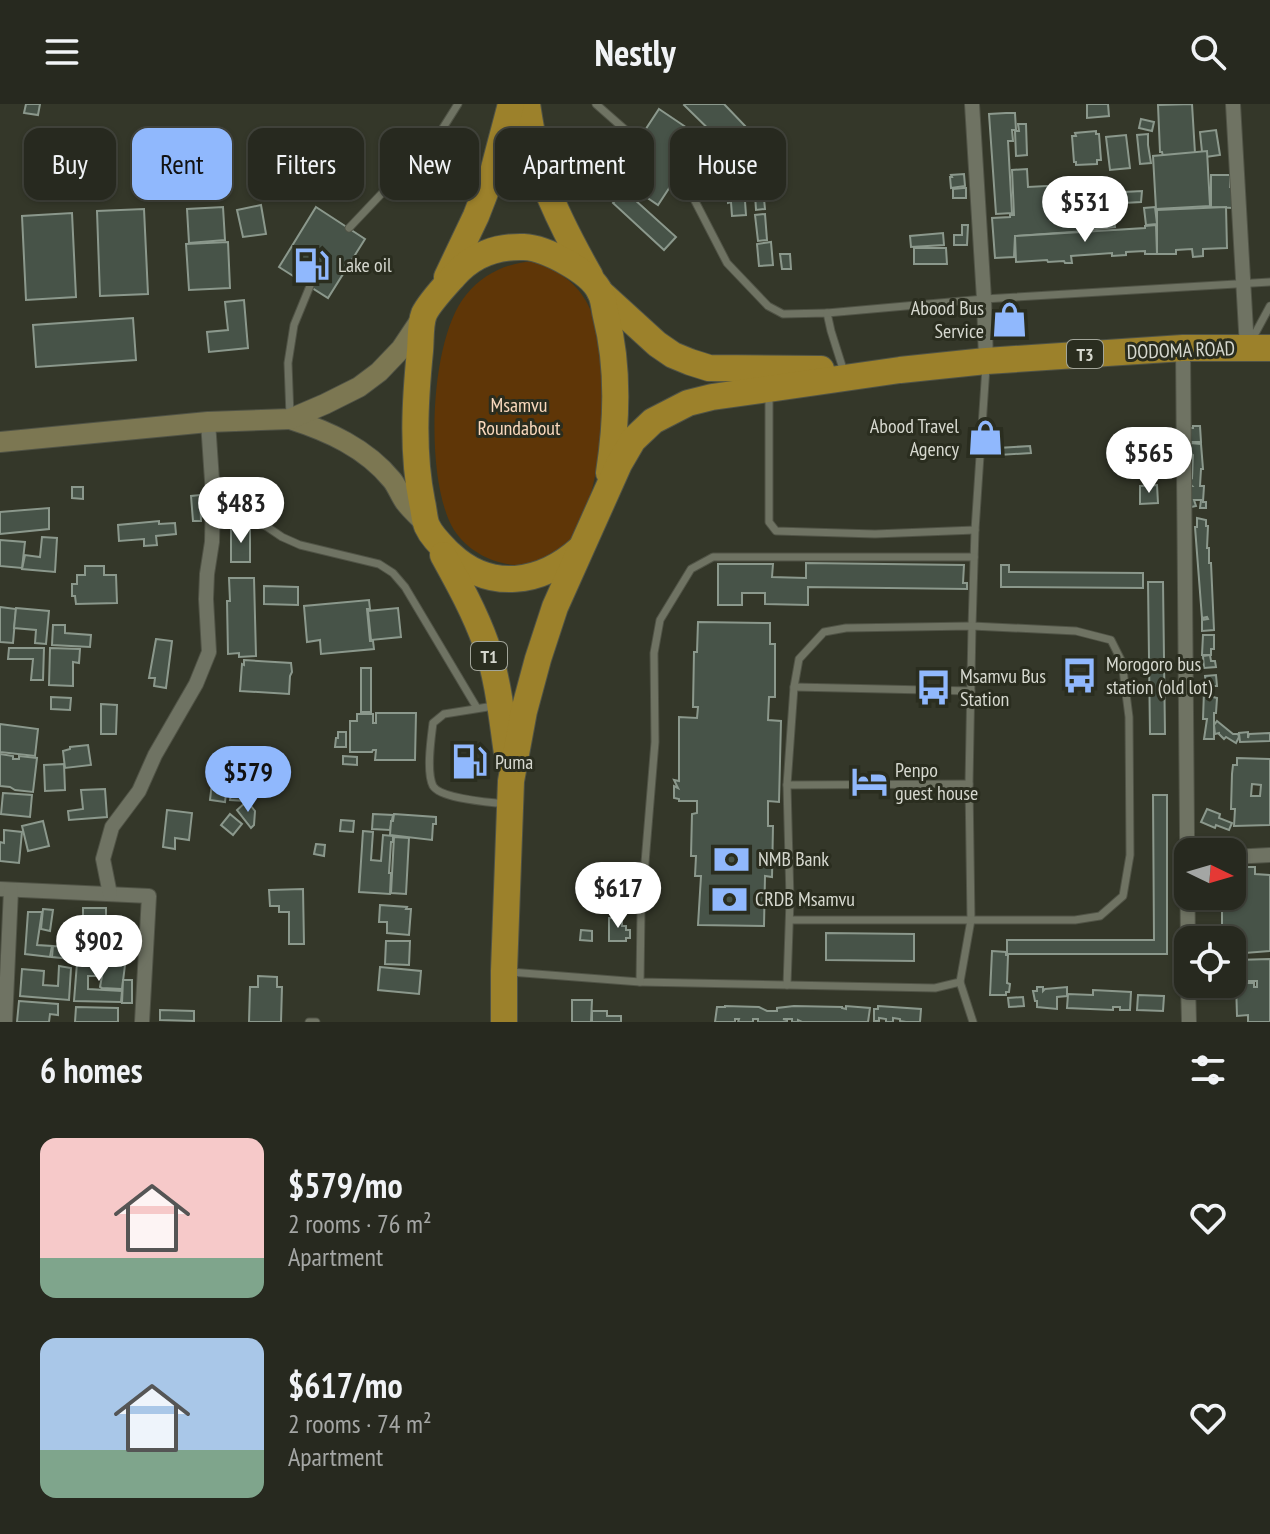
<!DOCTYPE html>
<meta charset="utf-8">
<style>
body{margin:0;font-family:"PT Sans Narrow",sans-serif;background:#33352c;color:#f1f3f6;height:100vh;display:flex;flex-direction:column;font-size:30px;white-space:nowrap}
*{box-sizing:border-box;margin:0}
p{font-size:26px;color:#a4a6a4}
.icon{flex:none;width:44px;height:44px;fill:none;stroke:currentColor;stroke-width:2;stroke-linecap:round;stroke-linejoin:round}
.map{position:relative;height:918px;overflow:hidden}
.details{display:flex;flex-direction:column;background:#27291f;flex:1}
.details>*{flex:none}
.banner{position:absolute;left:24px;top:24px;width:800px;height:72px;display:flex;gap:16px}
.needle{width:52px;rotate:95deg}
.controls{position:absolute;left:1174px;top:734px;display:grid;gap:16px}
.controls a{display:grid;place-items:center;width:72px;height:72px;border-radius:16px;background:#27291f;box-shadow:0 2px 6px #0004,0 0 0 2px #43453d;font-size:40px}
.price{position:absolute;translate:-50% -68px;padding:0 18px;border-radius:28px;background:#fff;color:#222;font-size:26px;line-height:52px;filter:drop-shadow(0 2px 4px #0008)}
.price::after{content:'';position:absolute;left:50%;top:48px;width:24px;height:18px;margin-left:-12px;background:inherit;clip-path:polygon(0 0,100% 0,50% 100%)}
.price.on{background:#90b8fd;color:#111}
ul{padding:0;list-style:none}
li{display:flex;align-items:center;gap:24px;height:200px;padding:0 40px}
li span{display:grid;place-items:center;flex:none;width:224px;height:160px;border-radius:16px;color:#555}
li>.icon{margin-inline-start:auto}
span .icon{width:96px;height:96px;fill:#fffc;stroke-width:1}
li b{font-size:34px}
h2{display:flex;justify-content:space-between;align-items:center;height:96px;padding:0 40px;font-size:34px}
.chip{padding:0 28px;border-radius:16px;background:#27291f;box-shadow:0 2px 6px #0004,0 0 0 2px #43453d;font-size:28px;line-height:72px}
.chip.on{background:#90b8fd;color:#111}
header{display:flex;justify-content:space-between;align-items:center;height:104px;padding:0 40px;background:#27291f;font-size:36px;font-weight:700}
.map>svg:first-child{display:block}
</style>
<header><svg class="icon" aria-label="menu" viewBox="0 0 24 24"><path d="M4 6h16M4 12h16M4 18h16"/></svg>Nestly<svg class="icon" aria-label="search" viewBox="0 0 24 24"><circle cx="10" cy="10" r="6"/><path d="M15 15l6 6"/></svg></header>
<div class="map">
<svg width="1270" height="918" viewBox="0 0 1270 918">
<rect width="100%" height="100%" fill="#343729"/>
<path fill="#5f3607" d="M534,157C556,166 574,176 586,197C614,246 605,380 576,428C564,448 539,463 515,461C491,459 468,447 454,426C424,377 429,235 466,191C484,169 507,159 534,157Z"/>
<g fill="#475348" stroke="#8b988c" stroke-width="2" fill-rule="evenodd">
<path d="M26,0H40L38,11L24,9Z"/>
<path d="M685,0H724L748,25L729,45L684,1Z"/>
<path d="M1087,0H1108L1109,12L1087,14Z"/>
<path d="M1192,0L1195,49H1197V52H1163L1162,48H1160L1158,1Z"/>
<path d="M659,5L702,34L658,101L615,72Z"/>
<path d="M1006,9H1015L1016,26H1012L1013,37H1008L1012,109L996,110L989,10Z"/>
<path d="M1141,15L1154,18L1152,27L1139,24Z"/>
<path d="M1018,20H1026L1027,51L1016,52L1015,27H1019Z"/>
<path d="M1216,26L1220,51L1205,53V48H1202L1200,28Z"/>
<path d="M1096,27V30H1099L1101,56H1097V60L1076,61V58H1074L1072,32H1076L1075,29Z"/>
<path d="M745,28H749L751,55L750,60H739L738,54L741,53L740,33Z"/>
<path d="M1148,30V41L1151,59L1140,60L1137,31Z"/>
<path d="M1126,31L1130,64L1110,66L1106,33Z"/>
<path d="M763,41V60L752,61V42Z"/>
<path d="M1207,47L1210,102L1156,105L1153,52Z"/>
<path d="M748,60L751,97H745L746,111L732,112L731,98L728,99L725,62Z"/>
<path d="M1027,65L1028,83L1084,80L1086,127L1015,132L1014,153L995,154L992,114L1010,113V111H1014L1012,66Z"/>
<path d="M964,70L965,82L951,84L950,73H952L951,71Z"/>
<path d="M1211,71H1230V83H1233V104L1211,103Z"/>
<path d="M754,74H762L765,105L756,106Z"/>
<path d="M963,84H966V94H953V85Z"/>
<path d="M624,86L676,133L664,146L613,99Z"/>
<path d="M1114,86L1115,105L1093,106V87Z"/>
<path d="M1142,87L1141,98L1124,99V88Z"/>
<path d="M261,101L266,130L243,133L237,106Z"/>
<path d="M223,103L225,136L189,139L187,105Z"/>
<path d="M316,103L365,135L328,194L279,163Z"/>
<path d="M1155,103L1157,120L1146,121L1144,104Z"/>
<path d="M1226,103L1227,144L1203,145V152L1193,153L1192,145L1176,146V150H1157V106Z"/>
<path d="M144,105L148,190L100,192L97,107Z"/>
<path d="M1086,105H1093V108L1113,106L1115,123L1088,126Z"/>
<path d="M72,109L76,193L26,196L22,112Z"/>
<path d="M765,110L767,136L758,137L755,111Z"/>
<path d="M962,121H968L967,141H954V131H962Z"/>
<path d="M1156,121L1157,150H1145V147L1126,148V151L1112,152V149L1071,152L1072,159H1065L1064,157L1048,158L1047,156L1016,158L1015,132L1145,124V122Z"/>
<path d="M943,129L944,141L911,143L910,132Z"/>
<path d="M228,138L230,184L189,186L186,140Z"/>
<path d="M771,138L773,161L759,162L757,140Z"/>
<path d="M914,144H946L947,160H914Z"/>
<path d="M780,150H790L791,165H782Z"/>
<path d="M244,196L248,244L209,248L207,228L228,226L225,198Z"/>
<path d="M133,214L136,256L36,263L33,221Z"/>
<path d="M1193,322H1200L1201,338H1188L1190,324H1193Z"/>
<path d="M1190,339L1201,340L1203,365H1201L1200,382H1204L1203,398H1206V404H1200L1201,396H1194L1196,402L1191,403L1189,382H1192L1190,380V373L1192,374L1193,351L1191,350Z"/>
<path d="M1030,342L1031,349L999,351L998,349V344Z"/>
<path d="M1157,381L1158,399L1140,400V382Z"/>
<path d="M72,383H83V395L72,394Z"/>
<path d="M200,391L201,417H193L191,392Z"/>
<path d="M49,404V425L0,430V408Z"/>
<path d="M1197,414L1206,416V422H1208L1207,444H1209V459H1211L1214,526L1202,527V516L1208,515L1207,513L1202,514L1195,423H1197Z"/>
<path d="M159,417V420L175,419L176,430L156,432L157,441L144,442V435L119,437L118,421Z"/>
<path d="M250,424V458H231V425Z"/>
<path d="M42,433L57,434L55,468L22,465L25,451L40,453Z"/>
<path d="M0,436L25,438L22,464L0,462Z"/>
<path d="M806,459L964,461L963,479H967V485L808,483V501L765,500V489H742V501H718V460H773L772,473L806,474Z"/>
<path d="M1001,461H1009V468L1143,469V484L1001,483Z"/>
<path d="M85,462H104V471H116L117,499L76,500L75,492H72V480H77V471H85Z"/>
<path d="M229,474H254L256,552L239,553V549L228,550L227,497H230Z"/>
<path d="M1148,478H1163L1165,630H1150Z"/>
<path d="M264,482L298,483V501L264,500Z"/>
<path d="M369,496L370,505H367L370,537H373L374,545L321,550L320,536L307,538L304,502Z"/>
<path d="M0,503L16,505L13,539L0,538Z"/>
<path d="M16,504L49,507L46,540L35,539L36,526L14,524Z"/>
<path d="M398,504L401,533L371,536L368,507Z"/>
<path d="M698,518L770,519V540H775V593H769L768,616L781,617L779,698L768,697V722H773L772,773L765,772L764,822L698,821L701,772H695L696,752H691L692,710L697,709V697H679V695L674,694V682L678,684L674,676L679,677V613L697,614L698,603H693L694,548H697Z"/>
<path d="M53,521H65V529L91,531L90,543L52,541Z"/>
<path d="M1203,531H1214V545H1211V551H1202Z"/>
<path d="M156,535L172,537L166,584L154,582L155,574H149Z"/>
<path d="M9,544H44L43,576H31L33,555H8Z"/>
<path d="M50,544L80,545L79,559L73,558V582L49,581Z"/>
<path d="M1210,551L1211,557H1215L1216,563L1204,564L1203,552Z"/>
<path d="M244,556L291,559L292,568L290,572L289,590L240,587L242,560L244,561Z"/>
<rect x="361" y="564" width="10" height="44"/>
<path d="M1216,571L1217,582H1206L1205,572Z"/>
<path d="M1204,587L1213,588V593L1217,594L1216,609H1214V635H1204L1207,615H1203Z"/>
<path d="M51,593L71,594L70,606L51,605Z"/>
<path d="M101,600L117,601L116,630H101Z"/>
<path d="M376,609H416L415,656H375L376,646H373L372,648H350V617H357V610H373V619H376Z"/>
<path d="M1217,617L1233,630H1238L1239,633L1236,639L1226,633L1224,635L1219,630V629L1215,630L1214,621Z"/>
<path d="M0,620L38,625L35,652L0,648Z"/>
<path d="M338,628H346V643H335L336,634H338Z"/>
<path d="M1248,628V634L1249,630L1270,629V637L1240,638L1239,629Z"/>
<path d="M88,641L91,661L65,664L63,647L70,645V643Z"/>
<circle cx="240" cy="665" r="18"/>
<path d="M0,650L13,652V655H19V652L37,654L33,688L15,686L10,683L0,682Z"/>
<path d="M343,652L357,653V661L343,660Z"/>
<path d="M1237,654L1270,655V721L1234,722L1235,705H1231L1232,670L1233,661H1237ZM1252,680L1261,681L1260,692H1251Z"/>
<path d="M264,658L273,660L271,672L262,671Z"/>
<path d="M64,660L65,686L45,687L44,661Z"/>
<path d="M212,679L227,680L225,698L210,696Z"/>
<path d="M232,683L246,685L245,697L230,696Z"/>
<path d="M105,685L107,713L69,716L68,707L83,705L81,686Z"/>
<path d="M3,689L32,691L30,713L1,710Z"/>
<path d="M1153,691H1167V850H1007V836H1154Z"/>
<path d="M247,697L255,707L254,721L251,724L237,706Z"/>
<path d="M1207,705L1220,710L1219,714L1232,719L1229,726L1216,721L1215,724L1201,718Z"/>
<path d="M167,706L192,709L189,736L175,734V745L163,743Z"/>
<path d="M230,710L242,720L233,731L221,721Z"/>
<path d="M373,710L393,711L390,726L372,725Z"/>
<path d="M394,710L436,713V720H433L432,736L390,731L391,717H393Z"/>
<path d="M341,716L354,717L353,728L340,727Z"/>
<path d="M43,717L49,742L28,747L22,722Z"/>
<path d="M4,726L22,728L19,759L0,757V738L4,739Z"/>
<path d="M363,727L373,728L371,756L381,757L383,731L393,732V738H391L389,769H391L390,790L359,788Z"/>
<path d="M394,733L409,734L406,790L391,789Z"/>
<path d="M316,740L325,741L324,752L314,750Z"/>
<path d="M1237,763H1255V770L1270,771V847L1232,850V836H1222V792H1232V768Z"/>
<path d="M303,785L304,840H289V808H279V802H270L269,786Z"/>
<path d="M380,801L407,803L406,805H411L409,831L387,829V818H379Z"/>
<path d="M83,804H106V818H102L101,834H83Z"/>
<path d="M43,805L53,806L50,827L41,825Z"/>
<path d="M28,808H42L37,841L52,842L50,853L25,850Z"/>
<path d="M609,814H622V822H626V826H630V834H626V837H609Z"/>
<path d="M581,826L592,827V837L580,836Z"/>
<path d="M826,829L914,830V857L826,856Z"/>
<path d="M115,831L125,832L124,842H121V854H109V840H114Z"/>
<path d="M386,837H410L409,861L385,860Z"/>
<path d="M53,842L72,844L71,855L52,853Z"/>
<path d="M992,847L1006,848V851H1008L1007,879L1010,880L1009,888H1006V891H990Z"/>
<path d="M1270,855V918H1248V911L1237,912L1236,879H1254V883H1257V877H1236V856Z"/>
<path d="M77,859L125,861L122,885L102,884L100,883L102,872H88V885L122,887L121,898L74,897Z"/>
<path d="M59,862L71,864L69,896L20,892L22,865L44,867L43,881L58,882Z"/>
<path d="M380,863L421,867L419,890L378,886Z"/>
<path d="M258,872L277,873V883H282L281,918H249L250,883H258Z"/>
<path d="M123,876H132V899H122Z"/>
<path d="M1037,883H1043V887L1045,885L1067,883V892L1057,893V905L1037,903V897H1035L1033,887H1037Z"/>
<path d="M1093,886L1131,888L1130,906H1120V903H1113V906L1067,904L1068,890L1093,891Z"/>
<path d="M1138,891L1164,892L1163,907L1137,906Z"/>
<path d="M1023,893L1024,902L1009,903L1008,894Z"/>
<path d="M572,896H592L591,918H572Z"/>
<path d="M19,897L58,900V911L50,910L49,918H17Z"/>
<path d="M725,902L759,903L767,907H777V904L794,902L842,903V904L846,905V902L870,904L868,918H802L798,916V918H792V915H783L787,916V918H758V915H753V918H738L739,915H735V918H715L717,903H725Z"/>
<path d="M878,902L921,905L920,918H906L900,917V915L893,914V918H886V915L879,914V917H874V905H878Z"/>
<path d="M76,903L118,904V918H75Z"/>
<path d="M160,906L194,907V917L160,916Z"/>
<path d="M592,907H607V912H621V918H592Z"/>
</g>
<g fill="none" stroke-linecap="round" stroke-linejoin="round">
<defs>
<g id="lane">
<path d="M596,0L638,37"/>
<path d="M680,68L727,159L768,202L783,210L827,209L831,227L843,265"/>
<path d="M349,124L441,27L458,0"/>
<path d="M827,209L984,195L1270,178"/>
<path d="M1250,239L1270,202"/>
<path d="M769,291V418L776,427L875,430L975,426"/>
<path d="M290,312L288,259L294,221L310,182"/>
<path d="M214,383L226,395L282,433L300,441L379,460L393,469L405,483L477,604"/>
<path d="M794,583L971,587"/>
<path d="M494,602L444,610L433,619C431,635 426,668 433,682C441,695 489,698 505,700"/>
<path d="M787,681L969,680"/>
<path d="M510,868L640,878L787,881L935,884L960,878L971,816L969,680L972,522L975,426L986,263"/>
<path d="M640,878L641,807L655,638L654,549L660,516L691,465L713,453H974"/>
<path d="M960,878L973,918"/>
<path d="M787,881L790,796L787,681L794,583L799,555L824,528L846,524L972,522L1076,527L1111,536L1122,558L1129,613L1130,751L1123,792L1100,812L1075,816H790"/>
<path d="M309,918H316"/>
</g>
<g id="street">
<path d="M972,0L984,195L986,257"/>
<path d="M1233,0L1247,244"/>
<path d="M1183,244L1188,849"/>
<path d="M1232,753L1270,751"/>
<path d="M0,785L149,792L142,918"/>
<path d="M110,790L103,755L112,723L139,687L155,651L196,580L209,548L206,495L207,470L212,438L213,391L208,318"/>
<path d="M1188,880L1189,918"/>
<path d="M5,918L11,786"/>
</g>
<g id="secondary">
<path d="M290,315C328,327 366,344 392,376C397,382 400,391 405,398C411,406 419,413 427,421"/>
<path d="M0,338L208,318L290,315L325,300L359,283L379,268L401,245L421,215"/>
</g>
<g id="highway">
<path d="M527,0C531,27 536,55 545,80C557,112 573,142 590,172"/>
<path d="M447,173L476,112L493,68L511,0"/>
<path d="M600,188L657,240L673,251L690,258L709,264L821,265"/>
<path d="M580,445C541,480 490,488 450,450C441,441 432,433 427,422C424,415 424,406 422,398C412,348 415,297 420,247C421,236 420,220 424,210C429,199 445,182 454,172C472,151 497,142 524,143C546,144 591,168 600,188C604,195 604,204 606,212C619,263 617,317 609,369"/>
<path d="M443,451C459,480 475,509 486,540C499,577 502,617 508,656"/>
<path d="M504,918V867L511,677L524,607L538,555L555,503L619,360L633,336L653,317L688,299L712,293L900,266L986,257L1183,244H1270"/>
</g>
</defs>
<use href="#lane" stroke="#505346" stroke-width="9"/>
<use href="#street" stroke="#505346" stroke-width="16"/>
<use href="#secondary" stroke="#505346" stroke-width="22"/>
<use href="#highway" stroke="#505346" stroke-width="28"/>
<use href="#lane" stroke="#6f7363" stroke-width="7"/>
<use href="#street" stroke="#6f7363" stroke-width="14"/>
<use href="#secondary" stroke="#7c7752" stroke-width="20"/>
<use href="#highway" stroke="#9c812b" stroke-width="26"/>
</g>
<defs>
<symbol id="fuel-bare" viewBox="-9 -9 18 18"><path d="M-5.5-6h7V0h2V4h1.3V-2.5L3-4.5l.8-.8L6-3V5H2.5V1h-1V6h-7ZM-4.2-4.7v3.2H.2V-4.7Z" fill="#90b8fd" stroke="#2a2d1f" stroke-width="2.5" paint-order="stroke"/></symbol>
<symbol id="shop-bare" viewBox="-9 -9 18 18"><path d="M-5-2.5h2.3a2.7 3.5 0 0 1 5.4 0H5L5.5 6h-11ZM-1.5-2.5h3a1.5 2.3 0 0 0-3 0Z" fill="#90b8fd" stroke="#2a2d1f" stroke-width="2.5" paint-order="stroke"/></symbol>
<symbol id="bus-bare" viewBox="-9 -9 18 18"><path d="M-5-6H5V4H4V6H2V4H-2V6H-4V4H-5ZM-3.5-4V0h7V-4ZM-3.5 1.2v1.5H-2V1.2ZM2 1.2v1.5H3.5V1.2Z" fill="#90b8fd" stroke="#2a2d1f" stroke-width="2.5" paint-order="stroke"/></symbol>
<symbol id="hotel-bare" viewBox="-9 -9 18 18"><path d="M-6-4.5h1.5V1H6V5H4.5V3h-9V5H-6ZM-4 0a1.8 1.8 0 1 1 3.6 0ZM.5 0V-2.5h3Q6-2.5 6 0Z" fill="#90b8fd" stroke="#2a2d1f" stroke-width="2.5" paint-order="stroke"/></symbol>
<symbol id="bank-bare" viewBox="-9 -9 18 18"><path d="M-6-4H6V4H-6ZM0-2.3a2.3 2.3 0 1 0 0 4.6a2.3 2.3 0 1 0 0-4.6Z" fill="#90b8fd" stroke="#2a2d1f" stroke-width="2.5" paint-order="stroke"/></symbol>
</defs>
<g fill-rule="evenodd">
<use href="#fuel-bare" x="286" y="136" width="51" height="51"/>
<use href="#shop-bare" x="984" y="190" width="51" height="51"/>
<use href="#shop-bare" x="960" y="308" width="51" height="51"/>
<use href="#bus-bare" x="1054" y="546" width="51" height="51"/>
<use href="#bus-bare" x="908" y="558" width="51" height="51"/>
<use href="#fuel-bare" x="444" y="632" width="51" height="51"/>
<use href="#hotel-bare" x="844" y="652" width="51" height="51"/>
<use href="#bank-bare" x="706" y="730" width="51" height="51"/>
<use href="#bank-bare" x="704" y="770" width="51" height="51"/>
</g>
<g text-anchor="middle" dominant-baseline="central" stroke-width="6" stroke-linejoin="round" paint-order="stroke">
<g fill="#2a2d1f" stroke="#a2a59a" stroke-width="2">
<rect x="1067" y="236" width="36" height="28" rx="6"/>
<rect x="471" y="538" width="36" height="28" rx="6"/>
</g>
<g font-size="18" font-weight="bold" fill="#d6d8cf">
<text x="1085" y="250">T3</text>
<text x="489" y="552">T1</text>
</g>
<g font-size="20" fill="#d6d8cf" stroke="#2a2d1f" text-anchor="start">
<text x="338" y="161">Lake oil</text>
<text x="984" y="204" text-anchor="end">Abood Bus<tspan x="984" dy="23">Service</tspan></text>
<text x="959" y="322" text-anchor="end">Abood Travel<tspan x="959" dy="23">Agency</tspan></text>
<text x="1106" y="560">Morogoro bus<tspan x="1106" dy="23">station (old lot)</tspan></text>
<text x="960" y="572">Msamvu Bus<tspan x="960" dy="23">Station</tspan></text>
<text x="495" y="658">Puma</text>
<text x="895" y="666">Penpo<tspan x="895" dy="23">guest house</tspan></text>
<text x="758" y="755">NMB Bank</text>
<text x="755" y="795">CRDB Msamvu</text>
</g>
<g font-size="20" fill="#d6d8cf" stroke="#2a2d1f">
<text transform="translate(1181 246) rotate(-2)">DODOMA ROAD</text>
</g>
<g font-size="20" fill="#fad9bd" stroke="#2a2d1f">
<text x="519" y="301">Msamvu<tspan x="519" dy="23">Roundabout</tspan></text>
</g>
</g>
</svg>
<div class="controls">
<a><svg class="needle" viewBox="-14 -14 28 28"><path d="M0-13l5 13h-10z" fill="#e53935"/><path d="M0 13l5-13h-10z" fill="#a4a6a4"/></svg></a>
<a><svg class="icon" aria-label="locate" viewBox="0 0 24 24"><circle cx="12" cy="12" r="6"/><path d="M12 2v4M12 18v4M2 12h4M18 12h4"/></svg></a>
</div>
<b class="price" style="left:1085px;top:140px">$531</b>
<b class="price" style="left:1149px;top:391px">$565</b>
<b class="price" style="left:241px;top:441px">$483</b>
<b class="price on" style="left:248px;top:710px">$579</b>
<b class="price" style="left:618px;top:826px">$617</b>
<b class="price" style="left:99px;top:879px">$902</b>
<div class="banner">
<a class="chip">Buy</a>
<a class="chip on">Rent</a>
<a class="chip">Filters</a>
<a class="chip">New</a>
<a class="chip">Apartment</a>
<a class="chip">House</a>
</div>
</div>
<section class="details">
<h2>6 homes<svg class="icon" aria-label="filters" viewBox="0 0 24 24"><path d="M4 7h16M4 17h16"/><circle cx="9" cy="7" r="2"/><circle cx="15" cy="17" r="2"/></svg></h2>
<ul>
<li><span style="background:linear-gradient(#f6c9c9 75%,#7fa58c 0)"><svg class="icon" aria-label="home" viewBox="0 0 24 24"><path d="M3 11l9-7 9 7M6 9v11h12V9"/></svg></span><div><b>$579/mo</b><p>2 rooms · 76 m²</p><p>Apartment</p></div><svg class="icon" aria-label="heart" viewBox="0 0 24 24"><path d="M12 20l-8-8c-3-5 5-10 8-4 3-6 11-1 8 4z"/></svg></li>
<li><span style="background:linear-gradient(#a9c7e8 70%,#7fa58c 0)"><svg class="icon" aria-label="home" viewBox="0 0 24 24"><path d="M3 11l9-7 9 7M6 9v11h12V9"/></svg></span><div><b>$617/mo</b><p>2 rooms · 74 m²</p><p>Apartment</p></div><svg class="icon" aria-label="heart" viewBox="0 0 24 24"><path d="M12 20l-8-8c-3-5 5-10 8-4 3-6 11-1 8 4z"/></svg></li>
</ul>
</section>
